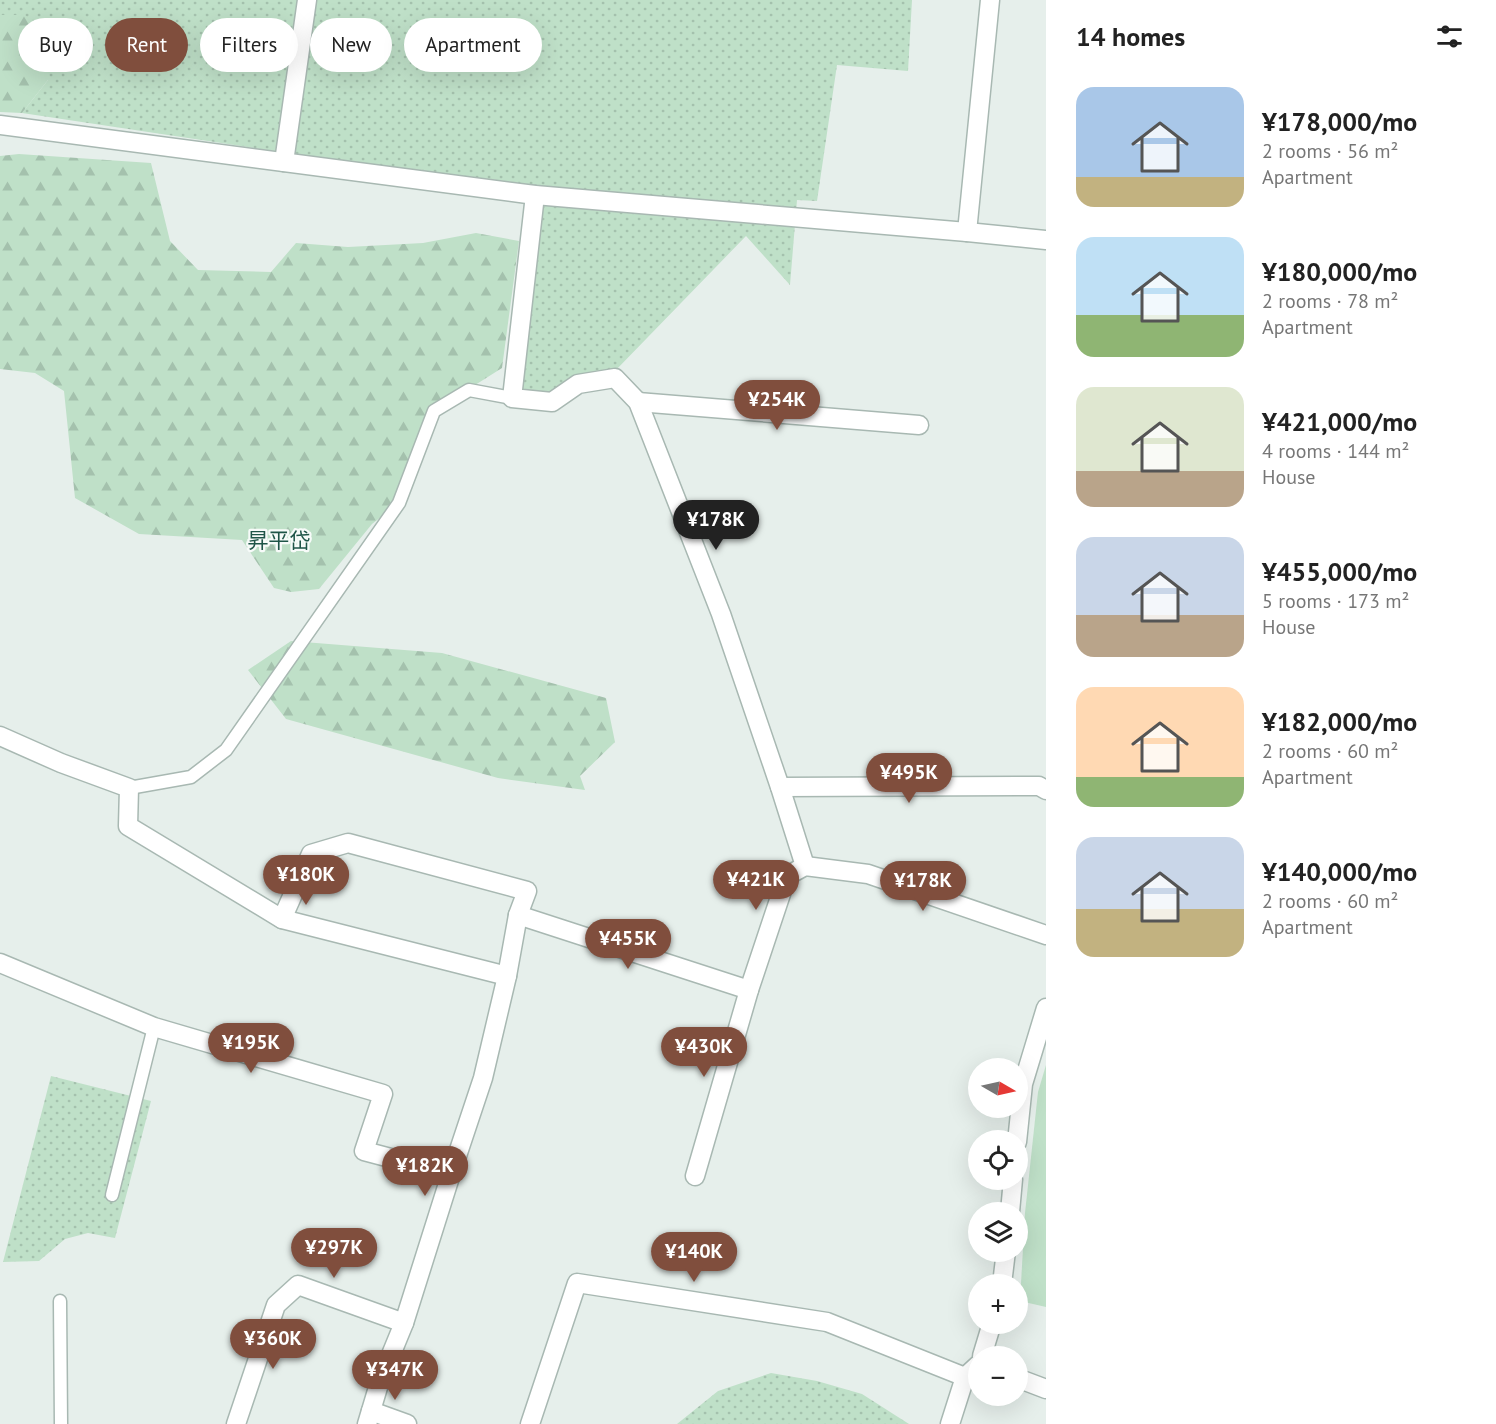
<!DOCTYPE html>
<meta charset="utf-8">
<style>
body{margin:0;font-family:"PT Sans","Noto Sans JP",sans-serif;background:#f6f6f6;color:#222;height:100vh;display:flex;flex-direction:column;font-size:22px;white-space:nowrap}
*{box-sizing:border-box;margin:0}
p{font-size:20px;color:#767676}
.icon{flex:none;width:33px;height:33px;fill:none;stroke:currentColor;stroke-width:2;stroke-linecap:round;stroke-linejoin:round}
.map{position:relative;flex:1;overflow:hidden}
.drawer{display:flex;flex-direction:column;background:#fff;width:450px}
.drawer>*{flex:none}
.banner{position:absolute;left:18px;top:18px;width:570px;height:54px;display:flex;gap:12px}
.needle{width:39px;rotate:99deg}
.tools{position:absolute;left:968px;top:1058px;display:grid;gap:12px}
.tools a{display:grid;place-items:center;width:60px;height:60px;border-radius:50%;background:#fff;box-shadow:0 6px 24px #0002;font-size:30px}
.price{position:absolute;translate:-50% -51px;padding:0 14px;border-radius:21px;background:#804e3d;color:#fff;font-size:20px;line-height:39px;filter:drop-shadow(0 2px 3px #0008)}
.price::after{content:'';position:absolute;left:50%;top:36px;width:18px;height:14px;margin-left:-9px;background:inherit;clip-path:polygon(0 0,100% 0,50% 100%)}
.price.selected{background:#222;color:#fff}
ul{padding:0;list-style:none}
li{display:flex;align-items:center;gap:18px;height:150px;padding:0 30px}
li span{display:grid;place-items:center;flex:none;width:168px;height:120px;border-radius:18px;color:#555}
li>.icon{margin-inline-start:auto}
span .icon{width:72px;height:72px;fill:#fffc;stroke-width:1}
li b{font-size:26px}
h2{display:flex;justify-content:space-between;align-items:center;height:72px;padding:0 30px;font-size:26px}
.chip{padding:0 21px;border-radius:27px;background:#fff;box-shadow:0 6px 24px #0002;font-size:21px;line-height:54px}
.chip.selected{background:#804e3d;color:#fff}
main{display:flex;flex:1;min-height:0}
.map>svg:first-child{display:block}
</style>
<main>
<div class="map">
<svg width="1046" height="1424" viewBox="0 0 1046 1424">
<defs>
<pattern id="grass-dots" width="8" height="8" patternUnits="userSpaceOnUse" patternTransform="scale(1.5)"><rect width="8" height="8" fill="#bfe0c8"/><path d="M2 2h.1M6 6h.1" fill="none" stroke="#a4c1ad" stroke-width="1.8" stroke-linecap="round"/></pattern>
<pattern id="forest-firs" width="22" height="20" patternUnits="userSpaceOnUse" patternTransform="scale(1.5)"><rect width="22" height="20" fill="#bfe0c8"/><path d="M5 1l3.5 6h-7zM16 11l3.5 6h-7z" fill="#a4c1ad"/></pattern>
</defs>
<rect width="100%" height="100%" fill="#e6efeb"/>
<g fill="url(#grass-dots)">
<path d="M0,0H912L908,71L837,65L817,201L797,200L790,285L746,236L615,371L572,376L550,393L521,390L543,186L300,155L22,113L48,80L24,15H0Z"/>
<path d="M51,1076L151,1101L115,1238L88,1233L65,1239L39,1261L3,1262Z"/>
<path d="M771,1373L817,1381L862,1394L909,1424H677L718,1391Z"/>
</g>
<g fill="url(#forest-firs)">
<path d="M0,15H24L56,34L48,80L22,113L0,112Z"/>
<path d="M19,154L151,163L170,241L198,270L271,272L296,243L348,247L423,243L476,233L519,241L502,368L434,411L399,503L372,524L319,589L291,592L274,588L242,540L139,534L75,498L64,391L35,373L0,369V156Z"/>
<path d="M291,641L442,653L606,698L615,742L580,776L585,790L498,778L286,719L248,670Z"/>
</g>
<path fill="#bfe0c8" d="M1046,1065V1307L1020,1301L1025,1213L1038,1092Z"/>
<g fill="none" stroke-linecap="round" stroke-linejoin="round">
<defs>
<g id="lane">
<path d="M129,788L191,777L226,750L399,503L434,411L469,390L512,398"/>
<path d="M112,1195L154,1027"/>
<path d="M60,1301L61,1424"/>
</g>
<g id="street">
<path d="M0,125L535,195L967,232L1046,240"/>
<path d="M284,162L307,0"/>
<path d="M535,195L512,398L552,402L578,384L615,378L638,402L721,614L780,787L805,866"/>
<path d="M967,232L990,0"/>
<path d="M638,402L919,425"/>
<path d="M0,736L61,763L129,788L128,826L282,919L507,976"/>
<path d="M780,787L1039,786L1046,790"/>
<path d="M518,915L749,990"/>
<path d="M282,919L311,854L348,843L527,891L518,915L507,976L483,1078L451,1174L404,1323L379,1384L367,1424"/>
<path d="M0,963L154,1027L383,1094L364,1151L451,1174"/>
<path d="M1017,1142L1023,1084L1046,1008"/>
<path d="M695,1176L749,990L787,876L805,866L868,874L1046,935"/>
<path d="M1010,1212L1013,1179"/>
<path d="M1002,1284L1006,1251"/>
<path d="M982,1356L992,1323"/>
<path d="M1017,1378L1046,1389"/>
<path d="M371,1411L407,1424"/>
<path d="M236,1424L276,1305L298,1285L404,1323"/>
<path d="M530,1424L577,1283L827,1322L965,1377"/>
<path d="M950,1424L965,1377L978,1365"/>
</g>
</defs>
<use href="#lane" stroke="#a8b8b2" stroke-width="15"/>
<use href="#street" stroke="#a8b8b2" stroke-width="21"/>
<use href="#lane" stroke="#fff" stroke-width="12"/>
<use href="#street" stroke="#fff" stroke-width="18"/>
</g>
<g text-anchor="middle" dominant-baseline="central" stroke-width="4.5" stroke-linejoin="round" paint-order="stroke">
<g font-size="21" fill="#1f5548" stroke="#f7fbf9">
<text x="279" y="540">昇平岱</text>
</g>
</g>
</svg>
<div class="tools">
<a><svg class="needle" viewBox="-14 -14 28 28"><path d="M0-13l5 13h-10z" fill="#e53935"/><path d="M0 13l5-13h-10z" fill="#767676"/></svg></a>
<a><svg class="icon" aria-label="locate" viewBox="0 0 24 24"><circle cx="12" cy="12" r="6"/><path d="M12 2v4M12 18v4M2 12h4M18 12h4"/></svg></a>
<a><svg class="icon" aria-label="layers" viewBox="0 0 24 24"><path d="M12 4l9 5-9 5-9-5zM3 14l9 5 9-5"/></svg></a>
<a>+</a>
<a>−</a>
</div>
<b class="price" style="left:777px;top:431px">¥254K</b>
<b class="price selected" style="left:716px;top:551px">¥178K</b>
<b class="price" style="left:909px;top:804px">¥495K</b>
<b class="price" style="left:306px;top:906px">¥180K</b>
<b class="price" style="left:756px;top:911px">¥421K</b>
<b class="price" style="left:923px;top:912px">¥178K</b>
<b class="price" style="left:628px;top:970px">¥455K</b>
<b class="price" style="left:251px;top:1074px">¥195K</b>
<b class="price" style="left:704px;top:1078px">¥430K</b>
<b class="price" style="left:425px;top:1197px">¥182K</b>
<b class="price" style="left:334px;top:1279px">¥297K</b>
<b class="price" style="left:694px;top:1283px">¥140K</b>
<b class="price" style="left:273px;top:1370px">¥360K</b>
<b class="price" style="left:395px;top:1401px">¥347K</b>
<div class="banner">
<a class="chip">Buy</a>
<a class="chip selected">Rent</a>
<a class="chip">Filters</a>
<a class="chip">New</a>
<a class="chip">Apartment</a>
</div>
</div>
<section class="drawer">
<h2>14 homes<svg class="icon" aria-label="filters" viewBox="0 0 24 24"><path d="M4 7h16M4 17h16"/><circle cx="9" cy="7" r="2"/><circle cx="15" cy="17" r="2"/></svg></h2>
<ul>
<li><span style="background:linear-gradient(#a9c7e8 75%,#c2b280 0)"><svg class="icon" aria-label="home" viewBox="0 0 24 24"><path d="M3 11l9-7 9 7M6 9v11h12V9"/></svg></span><div><b>¥178,000/mo</b><p>2 rooms · 56 m²</p><p>Apartment</p></div></li>
<li><span style="background:linear-gradient(#bfe0f5 65%,#8fb573 0)"><svg class="icon" aria-label="home" viewBox="0 0 24 24"><path d="M3 11l9-7 9 7M6 9v11h12V9"/></svg></span><div><b>¥180,000/mo</b><p>2 rooms · 78 m²</p><p>Apartment</p></div></li>
<li><span style="background:linear-gradient(#dfe7d0 70%,#b9a48a 0)"><svg class="icon" aria-label="home" viewBox="0 0 24 24"><path d="M3 11l9-7 9 7M6 9v11h12V9"/></svg></span><div><b>¥421,000/mo</b><p>4 rooms · 144 m²</p><p>House</p></div></li>
<li><span style="background:linear-gradient(#c9d6e8 65%,#b9a48a 0)"><svg class="icon" aria-label="home" viewBox="0 0 24 24"><path d="M3 11l9-7 9 7M6 9v11h12V9"/></svg></span><div><b>¥455,000/mo</b><p>5 rooms · 173 m²</p><p>House</p></div></li>
<li><span style="background:linear-gradient(#ffd9b3 75%,#8fb573 0)"><svg class="icon" aria-label="home" viewBox="0 0 24 24"><path d="M3 11l9-7 9 7M6 9v11h12V9"/></svg></span><div><b>¥182,000/mo</b><p>2 rooms · 60 m²</p><p>Apartment</p></div></li>
<li><span style="background:linear-gradient(#c9d6e8 60%,#c2b280 0)"><svg class="icon" aria-label="home" viewBox="0 0 24 24"><path d="M3 11l9-7 9 7M6 9v11h12V9"/></svg></span><div><b>¥140,000/mo</b><p>2 rooms · 60 m²</p><p>Apartment</p></div></li>
</ul>
</section>
</main>
